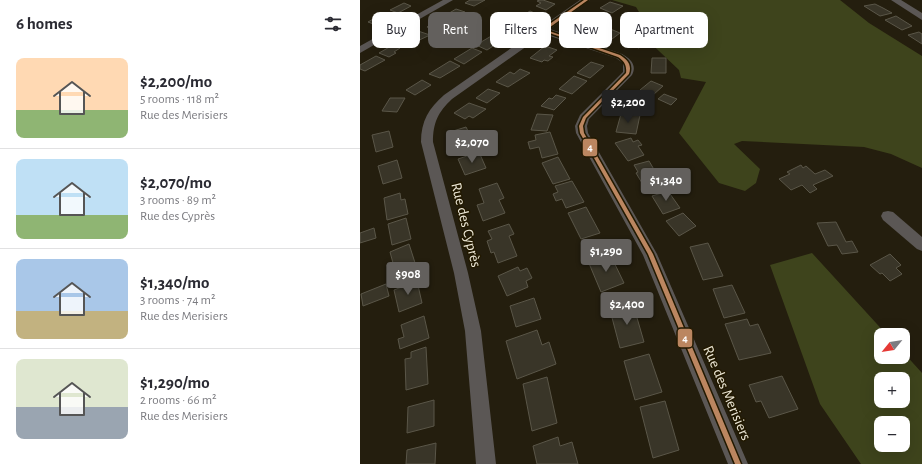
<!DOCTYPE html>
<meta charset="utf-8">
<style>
body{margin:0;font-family:"Alegreya Sans",sans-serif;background:#f2f2f3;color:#2b2b33;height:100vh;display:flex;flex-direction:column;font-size:15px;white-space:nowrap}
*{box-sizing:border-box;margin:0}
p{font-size:13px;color:#7c7c81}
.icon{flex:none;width:22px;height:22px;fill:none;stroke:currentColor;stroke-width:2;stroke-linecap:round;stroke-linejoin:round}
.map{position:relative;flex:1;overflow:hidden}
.sheet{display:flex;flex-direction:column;background:#fff;width:360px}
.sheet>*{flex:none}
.banner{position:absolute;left:12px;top:12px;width:380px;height:36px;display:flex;gap:8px}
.needle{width:26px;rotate:240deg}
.buttons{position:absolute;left:514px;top:328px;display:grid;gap:8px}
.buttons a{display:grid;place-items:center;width:36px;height:36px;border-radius:8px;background:#fff;box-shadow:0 4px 16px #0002;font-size:20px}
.price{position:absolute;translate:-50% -34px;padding:0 9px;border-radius:4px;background:#63605d;color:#fff;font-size:13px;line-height:26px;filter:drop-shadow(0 1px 2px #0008)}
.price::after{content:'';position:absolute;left:50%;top:24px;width:12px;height:9px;margin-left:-6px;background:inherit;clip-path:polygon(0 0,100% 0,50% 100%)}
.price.selected{background:#222;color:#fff}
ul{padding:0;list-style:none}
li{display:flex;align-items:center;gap:12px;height:100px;padding:0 16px}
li+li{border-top:1px solid #e1e1e2}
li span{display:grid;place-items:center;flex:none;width:112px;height:80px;border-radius:8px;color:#555}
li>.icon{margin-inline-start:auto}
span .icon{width:48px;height:48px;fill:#fffc;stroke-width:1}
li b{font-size:17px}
h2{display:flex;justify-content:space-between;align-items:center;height:48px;padding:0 16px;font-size:17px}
.chip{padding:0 14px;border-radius:8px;background:#fff;box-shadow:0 4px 16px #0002;font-size:14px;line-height:36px}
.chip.selected{background:#63605d;color:#fff}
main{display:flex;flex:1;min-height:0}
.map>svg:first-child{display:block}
</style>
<main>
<section class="sheet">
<h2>6 homes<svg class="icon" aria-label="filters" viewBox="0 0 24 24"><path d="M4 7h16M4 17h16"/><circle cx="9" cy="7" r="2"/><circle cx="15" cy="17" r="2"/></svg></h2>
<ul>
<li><span style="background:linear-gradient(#ffd9b3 65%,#8fb573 0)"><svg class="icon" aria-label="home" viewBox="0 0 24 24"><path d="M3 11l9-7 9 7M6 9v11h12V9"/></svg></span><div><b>$2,200/mo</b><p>5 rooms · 118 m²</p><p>Rue des Merisiers</p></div></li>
<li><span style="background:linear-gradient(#bfe0f5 70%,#8fb573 0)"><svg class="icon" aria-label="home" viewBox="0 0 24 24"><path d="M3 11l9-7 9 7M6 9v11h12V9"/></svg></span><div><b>$2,070/mo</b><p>3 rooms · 89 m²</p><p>Rue des Cyprès</p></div></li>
<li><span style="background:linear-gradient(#a9c7e8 65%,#c2b280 0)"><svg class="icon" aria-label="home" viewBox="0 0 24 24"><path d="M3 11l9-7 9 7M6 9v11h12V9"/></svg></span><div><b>$1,340/mo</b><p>3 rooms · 74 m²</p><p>Rue des Merisiers</p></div></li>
<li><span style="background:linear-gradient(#dfe7d0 60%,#9aa5b1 0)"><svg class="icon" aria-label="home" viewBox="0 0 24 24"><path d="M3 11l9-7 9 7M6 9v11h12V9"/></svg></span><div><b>$1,290/mo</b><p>2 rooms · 66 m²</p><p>Rue des Merisiers</p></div></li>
</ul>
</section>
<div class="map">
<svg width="562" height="464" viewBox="0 0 562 464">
<rect width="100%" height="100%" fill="#241e0e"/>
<g fill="#3e441c" fill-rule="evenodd">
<path d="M252,0H480L509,23L562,56V168L531,154L504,147L382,141L374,144L400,169L396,183L385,191L359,183L319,133L346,82L321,78L319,70L280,33L277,24L279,12L276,7Z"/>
<path d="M452,253L527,335H521V357H543V352L562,373V464H501L460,404L410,265ZM521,379H543V401H521ZM521,423H543V445H521Z"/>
</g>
<g fill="#393528" stroke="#5a5648">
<path d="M110,0H125L114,6L105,3Z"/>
<path d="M180,0H183L195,4L186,10L176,6L181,3L177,1Z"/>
<path d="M250,2L263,6L252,13L240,8Z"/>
<path d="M44,3L51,6L38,13L30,10Z"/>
<path d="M515,4L523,8L532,13L520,16L504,6Z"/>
<path d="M96,9L105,12L94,18L86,15Z"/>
<path d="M170,11L179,15L165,23L156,20Z"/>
<path d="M22,14L31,17L16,25L8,22Z"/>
<path d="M536,16L552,26L542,30L525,20Z"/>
<path d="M82,18L91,22L76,30L67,27Z"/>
<path d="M219,20L237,26L229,32L211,25Z"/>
<path d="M151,22L161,26L146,36L136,32Z"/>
<path d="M243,26L260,33L252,39L235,32Z"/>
<path d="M58,31L70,35L53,43L43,39Z"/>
<path d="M559,32L562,34V44L548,35Z"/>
<path d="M133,35L144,39L127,50L116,45Z"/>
<path d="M269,35L287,41L279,48L260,42Z"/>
<path d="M33,45L40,48L34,52L36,53L29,57L19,53Z"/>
<path d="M185,46L197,50L189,56L193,57L188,61L184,60L182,62L170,58Z"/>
<path d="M112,48L122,52L104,64L94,59Z"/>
<path d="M16,56L25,60L5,71L0,69V65Z"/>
<path d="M292,58H306V73H291Z"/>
<path d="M90,61L100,66L80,78L69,74Z"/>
<path d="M231,62L244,66L230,78L217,73Z"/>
<path d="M160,69L170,73L148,87L136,82L150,72L154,74Z"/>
<path d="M214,76L227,81L212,94L199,89Z"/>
<path d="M62,80L71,85L55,95L46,90Z"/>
<path d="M291,81L303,86L293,95L280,90Z"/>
<path d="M128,89L140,93L127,103L116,98Z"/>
<path d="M304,94L317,99L311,105L298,99Z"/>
<path d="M196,95L206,98L194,110L181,106L189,98L192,99Z"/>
<path d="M30,98H45L37,112L22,111Z"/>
<path d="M109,103L126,109L113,118L109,116L105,119L94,113Z"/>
<path d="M177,114L193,115L187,131L171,130Z"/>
<path d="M261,114L280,115L276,134L256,132Z"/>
<path d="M106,127L113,141L96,146L90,132Z"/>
<path d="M29,131L33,147L16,152L12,135Z"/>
<path d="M190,132L198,154L182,158L179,147L170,149L168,142L176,140L175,135Z"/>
<path d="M271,138L273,142L278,140L282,145L278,146L284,155L268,161L255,143Z"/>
<path d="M119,152L126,168L105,175L98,159Z"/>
<path d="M198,157L210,179L193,184L182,163Z"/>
<path d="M37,160L42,178L23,184L18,166Z"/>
<path d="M289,161L302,183L285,188L276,173L278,172L274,165Z"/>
<path d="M441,165L443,168L446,166L455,174L465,170L473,176L453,185L457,189L450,193L442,185L431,190L419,179L430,174L427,172Z"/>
<path d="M212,181L224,202L206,208L202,199L196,201L193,194L198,192L195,186Z"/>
<path d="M137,183L144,198L139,200L145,213L123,221L117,205L124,203L119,189Z"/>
<path d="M308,191L320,208L303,214L292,196Z"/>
<path d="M40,193L41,200L45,199L48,214L27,220L24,198Z"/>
<path d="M226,207L240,233L221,239L208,213Z"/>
<path d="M323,213L336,226L319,236L306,221Z"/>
<path d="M46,218L51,239L32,245L28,224Z"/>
<path d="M476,222L486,242L492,241L498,252L482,254L477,245L468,246L457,223Z"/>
<path d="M149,224L154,234L149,236L157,256L138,263L134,252L131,253L127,241L132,239L128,231Z"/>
<path d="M14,228L16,238L0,243V233Z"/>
<path d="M348,243L363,276L343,280L330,247Z"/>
<path d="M49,244L57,269L37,277L35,271L29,273L27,265L33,263L30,252Z"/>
<path d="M250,254L264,283L241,292L228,261Z"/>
<path d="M530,254L541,265L536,268L542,274L530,281L522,273L520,274L510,265Z"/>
<path d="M158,267L160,271L167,268L172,278L166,281L168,287L147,296L138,276Z"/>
<path d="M57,281L62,303L39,312L34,290Z"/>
<path d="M26,284L29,296L3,306L1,294Z"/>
<path d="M372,285L385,313L364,318L353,289Z"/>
<path d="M174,298L181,319L156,327L150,306Z"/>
<path d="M273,304L284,342L260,348L250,310Z"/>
<path d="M64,316L69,338L40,349L38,339L44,337L41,325Z"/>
<path d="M387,319L390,326L398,324L411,353L379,360L365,324Z"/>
<path d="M177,330L182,345L189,342L196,364L157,379L146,341Z"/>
<path d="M66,347L68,384L46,390L45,359L51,358V352Z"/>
<path d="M289,354L302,392L275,400L264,361Z"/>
<path d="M422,376L438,409L409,418L401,401L396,402L389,385Z"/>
<path d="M187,377L197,423L172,431L163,384Z"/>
<path d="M74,400V426L47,433L48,407Z"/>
<path d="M305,401L319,450L293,458L280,407Z"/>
<path d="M198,437L200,446L212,442L218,464H177L173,446Z"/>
<path d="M76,443L75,464H46L47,450Z"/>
</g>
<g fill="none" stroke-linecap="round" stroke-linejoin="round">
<g fill="#5b5755" fill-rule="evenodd">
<path d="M83,0H93L0,53V46Z"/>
<path d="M220,0H230L190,29L262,54C271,59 277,65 272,75L229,119L227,126L228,133L297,254L388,464H368L283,255L216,133L215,126L220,115L263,72V63L256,58L184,34L92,99C78,112 73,123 73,142L108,273L121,331L136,464H116L105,331L94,273L61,142C61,121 69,108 84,95Z"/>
<path d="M531,0H541L562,13V20Z"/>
<path d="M528,211L533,212L562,237V251L557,249L523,220L521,216L523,212Z"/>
</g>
<defs>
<path id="bus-1" d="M224,0H228L186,30L260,55C268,60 272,65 269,74L226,118L223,126L224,133L293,254L381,464H375L288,254L220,133L219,126L223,117L266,73C267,65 264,61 258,57L181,30Z"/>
</defs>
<use href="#bus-1" stroke="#221900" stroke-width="3"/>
<use href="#bus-1" fill="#bb8660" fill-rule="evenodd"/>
</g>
<g text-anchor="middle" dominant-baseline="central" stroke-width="3" stroke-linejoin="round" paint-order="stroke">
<g font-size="15" fill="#ede8d7" stroke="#221900">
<text transform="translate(106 225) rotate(76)">Rue des Cyprès</text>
<text transform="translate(367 393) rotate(67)">Rue des Merisiers</text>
</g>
</g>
<g stroke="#221900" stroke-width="1.5">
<rect x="222" y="138" width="16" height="19" rx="4" fill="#bb8660"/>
<rect x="317" y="328" width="16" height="20" rx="4" fill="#bb8660"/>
</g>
<g font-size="11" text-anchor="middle" font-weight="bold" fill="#fff">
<text x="230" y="151">4</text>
<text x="325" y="342">4</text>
</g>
</svg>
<div class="buttons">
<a><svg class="needle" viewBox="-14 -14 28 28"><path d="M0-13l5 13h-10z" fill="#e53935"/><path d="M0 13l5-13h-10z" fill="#7c7c81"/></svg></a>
<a>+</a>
<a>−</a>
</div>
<b class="price selected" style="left:268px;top:124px">$2,200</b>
<b class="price" style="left:112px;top:164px">$2,070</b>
<b class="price" style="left:306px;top:202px">$1,340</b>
<b class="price" style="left:246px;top:273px">$1,290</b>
<b class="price" style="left:48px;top:296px">$908</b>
<b class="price" style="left:267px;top:326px">$2,400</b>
<div class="banner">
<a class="chip">Buy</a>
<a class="chip selected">Rent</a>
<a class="chip">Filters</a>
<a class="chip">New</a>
<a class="chip">Apartment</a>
</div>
</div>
</main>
